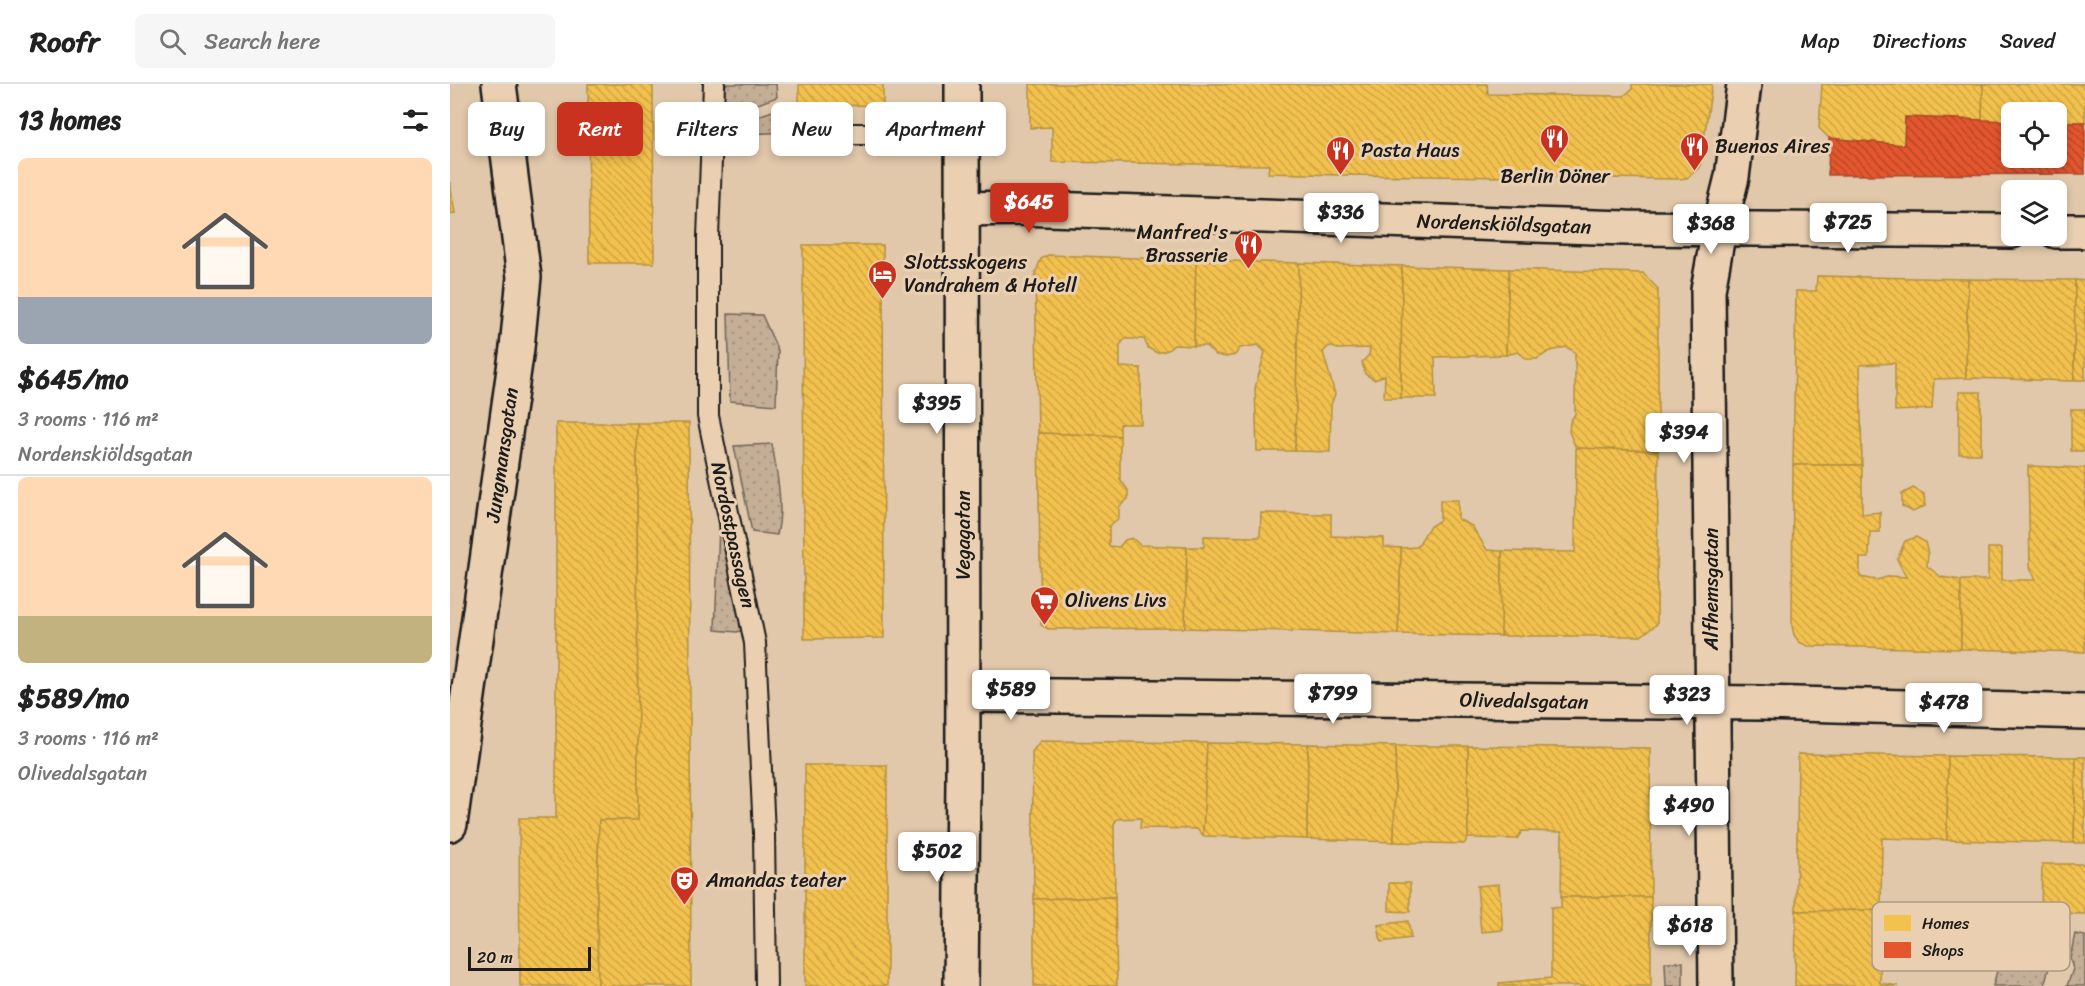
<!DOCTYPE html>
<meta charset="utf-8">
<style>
body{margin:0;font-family:Sriracha,sans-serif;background:#f6f6f6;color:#222;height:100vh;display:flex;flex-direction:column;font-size:22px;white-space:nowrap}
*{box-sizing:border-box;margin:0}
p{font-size:20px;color:#767676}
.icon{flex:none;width:33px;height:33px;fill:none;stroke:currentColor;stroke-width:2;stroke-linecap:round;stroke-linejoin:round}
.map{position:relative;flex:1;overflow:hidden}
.side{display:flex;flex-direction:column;background:#fff;width:450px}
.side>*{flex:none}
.hud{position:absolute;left:18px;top:18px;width:570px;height:54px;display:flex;gap:12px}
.tools{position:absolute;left:1551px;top:18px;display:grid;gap:12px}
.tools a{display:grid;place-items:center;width:66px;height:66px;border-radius:9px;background:#fff;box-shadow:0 3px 9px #0003;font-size:30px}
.scale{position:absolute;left:18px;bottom:15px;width:123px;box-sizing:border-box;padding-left:6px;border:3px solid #1c1c1c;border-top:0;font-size:16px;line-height:21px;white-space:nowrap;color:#1c1c1c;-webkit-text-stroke:4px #eacfb1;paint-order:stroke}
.price{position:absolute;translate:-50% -51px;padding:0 14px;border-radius:6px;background:#fff;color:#222;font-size:20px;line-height:39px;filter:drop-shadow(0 2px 3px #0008)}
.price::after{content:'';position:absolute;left:50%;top:36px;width:18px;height:14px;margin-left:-9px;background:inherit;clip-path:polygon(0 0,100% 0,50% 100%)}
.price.active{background:#c8321e;color:#fff}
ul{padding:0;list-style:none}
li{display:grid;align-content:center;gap:12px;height:318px;padding:0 18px}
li+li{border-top:2px solid #e0e0e0}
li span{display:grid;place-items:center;height:186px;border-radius:9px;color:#555}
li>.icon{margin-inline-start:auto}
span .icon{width:108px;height:108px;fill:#fffc;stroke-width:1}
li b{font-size:26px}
h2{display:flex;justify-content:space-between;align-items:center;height:72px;padding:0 18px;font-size:26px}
.chip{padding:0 21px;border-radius:9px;background:#fff;box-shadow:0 3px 9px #0003;font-size:21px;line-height:54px}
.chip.active{background:#c8321e;color:#fff}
header{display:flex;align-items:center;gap:36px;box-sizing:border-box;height:84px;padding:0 30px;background:#fff;border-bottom:2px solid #e0e0e0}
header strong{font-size:28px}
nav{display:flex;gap:33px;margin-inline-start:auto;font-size:21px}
.search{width:420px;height:54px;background:#f6f6f6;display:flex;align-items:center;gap:15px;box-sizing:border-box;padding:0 21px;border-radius:9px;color:#767676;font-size:22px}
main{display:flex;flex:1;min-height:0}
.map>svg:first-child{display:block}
</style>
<header>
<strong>Roofr</strong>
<div class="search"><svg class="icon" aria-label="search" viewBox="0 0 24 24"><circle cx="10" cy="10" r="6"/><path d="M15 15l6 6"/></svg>Search here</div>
<nav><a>Map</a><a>Directions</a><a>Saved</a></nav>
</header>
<main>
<section class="side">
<h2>13 homes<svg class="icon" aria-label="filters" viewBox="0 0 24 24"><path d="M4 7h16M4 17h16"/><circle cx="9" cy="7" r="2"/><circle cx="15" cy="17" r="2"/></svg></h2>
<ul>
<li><span style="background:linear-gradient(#ffd9b3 75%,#9aa5b1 0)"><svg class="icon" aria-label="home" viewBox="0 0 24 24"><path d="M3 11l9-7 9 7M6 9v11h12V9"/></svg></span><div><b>$645/mo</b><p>3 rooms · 116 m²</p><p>Nordenskiöldsgatan</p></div></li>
<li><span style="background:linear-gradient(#ffd9b3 75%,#c2b280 0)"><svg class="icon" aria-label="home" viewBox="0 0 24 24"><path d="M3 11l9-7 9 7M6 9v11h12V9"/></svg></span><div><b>$589/mo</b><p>3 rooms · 116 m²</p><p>Olivedalsgatan</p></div></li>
</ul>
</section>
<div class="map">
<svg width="1635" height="902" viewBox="0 0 1635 902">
<defs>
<pattern id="green-dots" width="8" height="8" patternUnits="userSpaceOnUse" patternTransform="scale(1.5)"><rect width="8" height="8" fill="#c4ae96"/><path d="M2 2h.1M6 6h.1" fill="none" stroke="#a89581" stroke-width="1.8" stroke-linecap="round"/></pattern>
<pattern id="homes-back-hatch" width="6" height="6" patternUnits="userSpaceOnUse" patternTransform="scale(1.5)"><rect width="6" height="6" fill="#f2c14e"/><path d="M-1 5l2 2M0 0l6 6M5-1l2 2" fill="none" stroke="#cfa544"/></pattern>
<pattern id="shops-back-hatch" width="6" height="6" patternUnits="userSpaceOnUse" patternTransform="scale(1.5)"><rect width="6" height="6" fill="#e4572e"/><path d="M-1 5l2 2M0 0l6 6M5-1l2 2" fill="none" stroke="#b84726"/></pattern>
</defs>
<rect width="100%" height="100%" fill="#e2c8ab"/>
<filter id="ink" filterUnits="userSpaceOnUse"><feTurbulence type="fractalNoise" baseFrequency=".0167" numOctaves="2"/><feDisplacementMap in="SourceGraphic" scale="12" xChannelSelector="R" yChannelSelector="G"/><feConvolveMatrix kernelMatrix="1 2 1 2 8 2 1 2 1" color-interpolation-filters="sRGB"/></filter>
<g filter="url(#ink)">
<g fill="url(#green-dots)" stroke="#706559" stroke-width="1.5">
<path d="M276,0H326L327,13L294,25L275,24L273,17Z"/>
<path d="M340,21H348L349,32H342V48L294,50L293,58L276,59V43Z"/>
<path d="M278,230L312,231L328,267L326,321L280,317Z"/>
<path d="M322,360C327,390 334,421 327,451L302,448L284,362Z"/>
<path d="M269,441L294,539L293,546L287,548L265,546Z"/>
<path d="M1558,845L1608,850L1594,902H1543Z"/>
<path d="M1625,850L1635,852V902H1617L1623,885L1620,874Z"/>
<path d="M1215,878H1233V902H1216Z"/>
</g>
<g fill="url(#homes-back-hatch)" stroke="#b2903f" stroke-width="1.5">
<path d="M138,0H203L204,179H139Z"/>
<path d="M349,0H433V21L349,22Z"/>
<path d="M580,0H1037L1038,10L1174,12L1182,5V0H1262L1250,83L1237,94L1228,95L890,91L818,89L819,81L602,78V43L580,44Z"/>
<path d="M1372,0H1533L1532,37L1455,33L1454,61L1379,54L1369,44Z"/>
<path d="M1533,0H1635V38H1606V28H1562V37H1532Z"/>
<path d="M0,98L5,129L0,130Z"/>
<path d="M353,161H433L434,554L354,555Z"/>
<path d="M598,171L746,176L744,262L724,261L718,266L707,269L698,264L694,255H675L670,261V283L691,284V340H670V352L588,349L585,190L591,175Z"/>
<path d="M746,176L849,179L845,367H807L805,304L815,268L808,261L790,264L785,271L776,273L765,271L756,262H744Z"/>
<path d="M849,179L952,182L951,314H934L935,291L925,296L915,290L912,278L919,271L920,264L888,265L879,262L873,268L885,310L881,321L880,368L845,367Z"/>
<path d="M952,182L1059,185L1056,271L985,273L986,314H951Z"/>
<path d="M1059,185L1193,189L1208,205V367L1126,364L1119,348L1120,338L1125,330V268L1116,263L1098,268L1087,275H1077L1068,268L1056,271Z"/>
<path d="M1367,192L1518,195L1516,294L1484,295L1482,325L1445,327V279L1410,281L1412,381H1343L1346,207H1366Z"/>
<path d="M1518,195L1625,196L1624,297L1516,294Z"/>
<path d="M1625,196L1635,197V296H1624Z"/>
<rect x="1509" y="308" width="22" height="62"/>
<rect x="1621" y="325" width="14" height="42"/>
<path d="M106,339H187L188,736H149L147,816L148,902H70L69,734H106Z"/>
<path d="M187,339H239L241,902H148L147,816L149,736H188Z"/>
<path d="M588,349L670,352V395L678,406V415L669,423V434L659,442V462L669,463L675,456L682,454L690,461L737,463L735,544L598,545L591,541Z"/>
<path d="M1126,364L1208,367L1207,540L1191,552H1051L1052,467L1125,468Z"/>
<path d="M1343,381H1412V430L1430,428V448H1420L1419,474H1410V493L1427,496L1440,492L1456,493L1447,475L1455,457L1466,453L1475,458L1478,470L1477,482L1491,493L1511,496V565L1358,562L1349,558L1344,551L1342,542Z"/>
<path d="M1578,382L1635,384V568L1511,565V496H1538V464H1552V496H1586L1580,483Z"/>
<path d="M1463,404L1474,410L1475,422L1463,428L1452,422V410Z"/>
<path d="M990,416H1008V435L1022,442L1037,466L1052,467L1051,552L948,550L951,464L967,463L979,443L990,436Z"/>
<path d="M811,429L881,430V452L934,454V463L951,464L948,550L735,544L737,463H754V452L810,453Z"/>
<path d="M590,657L757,659L753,752L747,745L690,744L691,734L667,735L664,740L665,813L584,815L582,668Z"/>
<path d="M757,659L858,660L857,755L753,752Z"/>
<path d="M858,660L946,662L944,758L857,755Z"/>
<path d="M946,662H1018V754L1014,760L944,758Z"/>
<path d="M1018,662L1200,664L1201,813H1111L1112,748L1072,747L1067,755L1018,754Z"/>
<path d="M1348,670L1498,672L1497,756L1432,754L1431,826L1346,827Z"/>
<path d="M1498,672L1626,673L1624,759L1497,756Z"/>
<path d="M1626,673H1635V759H1624Z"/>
<rect x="355" y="681" width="82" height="221"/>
<path d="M1592,780H1635V830L1591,829Z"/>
<path d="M939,799H960V828L939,827Z"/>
<path d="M1049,800L1053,846L1031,848L1027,802Z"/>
<path d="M665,813L667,902H584V815Z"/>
<path d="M1111,813H1201V902H1049V899L1101,894V823L1111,824Z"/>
<path d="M1431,826L1430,899L1448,902H1345L1346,827Z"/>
<path d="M958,837L961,854L931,858L928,841Z"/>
</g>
<path fill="url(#shops-back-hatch)" stroke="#a84529" stroke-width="1.5" d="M1455,33L1562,37V74H1606V38H1635V90L1378,91L1379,54L1454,61Z"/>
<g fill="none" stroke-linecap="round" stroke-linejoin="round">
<defs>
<g id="lane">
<path d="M264,0L258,153V332L305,559L314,749L316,902"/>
<path d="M388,50H512"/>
</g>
<g id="street">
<path d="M512,125L567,124L1177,144L1562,147"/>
<path d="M1606,147H1635"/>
<path d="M513,611L1311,619L1635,628"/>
<path d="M0,740L67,264L74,193L49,0"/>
<path d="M1266,902L1258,206L1269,146L1282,93L1294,0"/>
</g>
<path id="secondary" d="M511,902L513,696L512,0"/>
</defs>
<use href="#lane" stroke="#1c1c1c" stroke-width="24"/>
<use href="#street" stroke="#1c1c1c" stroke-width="38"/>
<use href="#secondary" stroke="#1c1c1c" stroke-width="38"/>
<use href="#lane" stroke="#eacfb1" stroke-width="20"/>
<use href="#street" stroke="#eacfb1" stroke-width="33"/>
<use href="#secondary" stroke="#eacfb1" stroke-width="33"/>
</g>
</g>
<defs>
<symbol id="restaurant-pin" viewBox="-11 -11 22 30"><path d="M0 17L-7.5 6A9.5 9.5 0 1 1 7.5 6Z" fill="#c8321e" stroke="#eacfb1"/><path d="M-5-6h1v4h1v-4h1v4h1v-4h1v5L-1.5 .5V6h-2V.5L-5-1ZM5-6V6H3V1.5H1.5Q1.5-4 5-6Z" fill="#fff"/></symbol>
<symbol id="hotel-pin" viewBox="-11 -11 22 30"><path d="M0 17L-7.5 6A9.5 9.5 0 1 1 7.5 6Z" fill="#c8321e" stroke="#eacfb1"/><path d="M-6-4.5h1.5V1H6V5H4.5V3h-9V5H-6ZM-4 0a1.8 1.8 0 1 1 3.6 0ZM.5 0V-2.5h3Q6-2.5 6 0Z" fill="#fff"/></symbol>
<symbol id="supermarket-pin" viewBox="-11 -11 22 30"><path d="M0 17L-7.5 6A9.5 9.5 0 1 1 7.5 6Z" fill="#c8321e" stroke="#eacfb1"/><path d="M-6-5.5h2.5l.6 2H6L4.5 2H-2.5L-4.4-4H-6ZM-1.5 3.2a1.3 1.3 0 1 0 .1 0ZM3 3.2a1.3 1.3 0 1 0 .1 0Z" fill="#fff"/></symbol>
<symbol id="theatre-pin" viewBox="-11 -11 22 30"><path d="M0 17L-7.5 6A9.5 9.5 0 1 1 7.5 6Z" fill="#c8321e" stroke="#eacfb1"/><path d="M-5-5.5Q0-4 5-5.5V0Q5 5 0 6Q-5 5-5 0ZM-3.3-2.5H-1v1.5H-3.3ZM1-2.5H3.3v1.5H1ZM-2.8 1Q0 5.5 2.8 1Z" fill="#fff"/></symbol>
</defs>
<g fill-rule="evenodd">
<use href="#restaurant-pin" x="1088" y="38" width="33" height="45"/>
<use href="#restaurant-pin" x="1228" y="46" width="33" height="45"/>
<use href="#restaurant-pin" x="874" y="50" width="33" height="45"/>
<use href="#restaurant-pin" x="782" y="144" width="33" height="45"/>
<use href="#hotel-pin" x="416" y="174" width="33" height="45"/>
<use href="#supermarket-pin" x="578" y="500" width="33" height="45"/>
<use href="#theatre-pin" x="218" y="780" width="33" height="45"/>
</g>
<g text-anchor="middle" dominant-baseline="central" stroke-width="6" stroke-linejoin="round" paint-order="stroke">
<g font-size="20" fill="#1c1c1c" stroke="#eacfb1" text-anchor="start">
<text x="1265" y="62">Buenos Aires</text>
<text x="911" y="66">Pasta Haus</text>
<text x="1105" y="92" text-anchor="middle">Berlin Döner</text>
<text x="778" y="148" text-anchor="end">Manfred's<tspan x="778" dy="23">Brasserie</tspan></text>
<text x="454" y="178">Slottsskogens<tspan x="454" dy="23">Vandrahem &amp; Hotell</tspan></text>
<text x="615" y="516">Olivens Livs</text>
<text x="256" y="796">Amandas teater</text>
</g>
<g font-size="20" fill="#1c1c1c" stroke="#eacfb1">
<text transform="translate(1054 140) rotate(2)">Nordenskiöldsgatan</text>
<text transform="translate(52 371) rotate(-82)">Jungmansgatan</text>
<text transform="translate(283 451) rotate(78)">Nordostpassagen</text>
<text transform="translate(513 451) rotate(-90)">Vegagatan</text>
<text transform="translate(1261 505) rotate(-90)">Alfhemsgatan</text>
<text transform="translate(1074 617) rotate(1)">Olivedalsgatan</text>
</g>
</g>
<rect x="1422" y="818" width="198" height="69" rx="9" fill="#eacfb1" stroke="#ac9984" stroke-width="1.5"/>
<rect x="1434" y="831" width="27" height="16" fill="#f2c14e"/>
<rect x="1434" y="858" width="27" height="16" fill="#e4572e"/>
<g font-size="16" fill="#1c1c1c">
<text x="1472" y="845">Homes</text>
<text x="1472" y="872">Shops</text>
</g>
</svg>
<div class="tools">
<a><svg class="icon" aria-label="locate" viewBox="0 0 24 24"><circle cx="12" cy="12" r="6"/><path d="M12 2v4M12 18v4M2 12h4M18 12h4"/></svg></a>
<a><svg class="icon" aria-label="layers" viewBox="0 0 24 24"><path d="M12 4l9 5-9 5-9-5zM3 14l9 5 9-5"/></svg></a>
</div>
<div class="scale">20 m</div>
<b class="price active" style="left:579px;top:150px">$645</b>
<b class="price" style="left:891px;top:160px">$336</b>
<b class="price" style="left:1398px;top:170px">$725</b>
<b class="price" style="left:1261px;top:171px">$368</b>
<b class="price" style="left:487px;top:351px">$395</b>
<b class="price" style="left:1234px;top:380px">$394</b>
<b class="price" style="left:561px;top:637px">$589</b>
<b class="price" style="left:883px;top:641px">$799</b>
<b class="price" style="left:1237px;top:642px">$323</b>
<b class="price" style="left:1494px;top:650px">$478</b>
<b class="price" style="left:1239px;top:753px">$490</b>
<b class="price" style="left:487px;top:799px">$502</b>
<b class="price" style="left:1240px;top:873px">$618</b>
<div class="hud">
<a class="chip">Buy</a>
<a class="chip active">Rent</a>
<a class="chip">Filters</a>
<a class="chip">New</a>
<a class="chip">Apartment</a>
</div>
</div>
</main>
